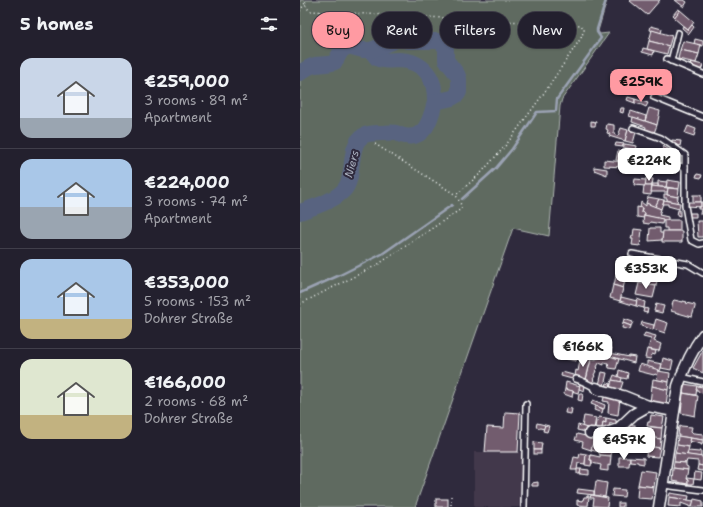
<!DOCTYPE html>
<meta charset="utf-8">
<style>
body{margin:0;font-family:"Shantell Sans",sans-serif;background:#2b2836;color:#f1f3f6;height:100vh;display:flex;flex-direction:column;font-size:15px;white-space:nowrap}
*{box-sizing:border-box;margin:0}
p{font-size:13px;color:#a3a3aa}
.icon{flex:none;width:22px;height:22px;fill:none;stroke:currentColor;stroke-width:2;stroke-linecap:round;stroke-linejoin:round}
.map{position:relative;flex:1;overflow:hidden}
.panel{display:flex;flex-direction:column;background:#23202e;width:300px}
.panel>*{flex:none}
.top-card{position:absolute;left:12px;top:12px;width:331px;height:36px;display:flex;gap:8px}
.price{position:absolute;translate:-50% -34px;padding:0 9px;border-radius:8px;background:#fff;color:#222;font-size:13px;line-height:26px;filter:drop-shadow(0 1px 2px #0008)}
.price::after{content:'';position:absolute;left:50%;top:24px;width:12px;height:9px;margin-left:-6px;background:inherit;clip-path:polygon(0 0,100% 0,50% 100%)}
.price.on{background:#ff9aa2;color:#111}
ul{padding:0;list-style:none}
li{display:flex;align-items:center;gap:12px;height:100px;padding:0 20px}
li+li{border-top:1px solid #403e4a}
li span{display:grid;place-items:center;flex:none;width:112px;height:80px;border-radius:12px;color:#555}
li>.icon{margin-inline-start:auto}
span .icon{width:48px;height:48px;fill:#fffc;stroke-width:1}
li b{font-size:17px}
h2{display:flex;justify-content:space-between;align-items:center;height:48px;padding:0 20px;font-size:17px}
.chip{padding:0 14px;border-radius:18px;background:#23202e;box-shadow:0 1px 3px #0004,0 0 0 1px #403e4a;font-size:14px;line-height:36px}
.chip.on{background:#ff9aa2;color:#111}
main{display:flex;flex:1;min-height:0}
.map>svg:first-child{display:block}
</style>
<main>
<section class="panel">
<h2>5 homes<svg class="icon" aria-label="filters" viewBox="0 0 24 24"><path d="M4 7h16M4 17h16"/><circle cx="9" cy="7" r="2"/><circle cx="15" cy="17" r="2"/></svg></h2>
<ul>
<li><span style="background:linear-gradient(#c9d6e8 75%,#9aa5b1 0)"><svg class="icon" aria-label="home" viewBox="0 0 24 24"><path d="M3 11l9-7 9 7M6 9v11h12V9"/></svg></span><div><b>€259,000</b><p>3 rooms · 89 m²</p><p>Apartment</p></div></li>
<li><span style="background:linear-gradient(#a9c7e8 60%,#9aa5b1 0)"><svg class="icon" aria-label="home" viewBox="0 0 24 24"><path d="M3 11l9-7 9 7M6 9v11h12V9"/></svg></span><div><b>€224,000</b><p>3 rooms · 74 m²</p><p>Apartment</p></div></li>
<li><span style="background:linear-gradient(#a9c7e8 75%,#c2b280 0)"><svg class="icon" aria-label="home" viewBox="0 0 24 24"><path d="M3 11l9-7 9 7M6 9v11h12V9"/></svg></span><div><b>€353,000</b><p>5 rooms · 153 m²</p><p>Dohrer Straße</p></div></li>
<li><span style="background:linear-gradient(#dfe7d0 70%,#c2b280 0)"><svg class="icon" aria-label="home" viewBox="0 0 24 24"><path d="M3 11l9-7 9 7M6 9v11h12V9"/></svg></span><div><b>€166,000</b><p>2 rooms · 68 m²</p><p>Dohrer Straße</p></div></li>
</ul>
</section>
<div class="map">
<svg width="403" height="507" viewBox="0 0 403 507">
<rect width="100%" height="100%" fill="#2f2a3d"/>
<filter id="ink" filterUnits="userSpaceOnUse"><feTurbulence type="fractalNoise" baseFrequency=".025" numOctaves="2"/><feDisplacementMap in="SourceGraphic" scale="8" xChannelSelector="R" yChannelSelector="G"/><feConvolveMatrix kernelMatrix="1 2 1 2 8 2 1 2 1" color-interpolation-filters="sRGB"/></filter>
<g filter="url(#ink)">
<path fill="#43394c" d="M174,452H222L220,507H174Z"/>
<path fill="#5e6b61" stroke="#aeb5b0" d="M0,0H307L298,31L300,34L309,33L262,99L260,106L249,236L213,228L115,507H0Z"/>
<g fill="none" stroke-linecap="round" stroke-linejoin="round">
<g stroke="#9ba2b3" stroke-width="2.5">
<path d="M162,199L196,168L212,149L237,112L256,111L257,99L301,38L297,32V29L306,0"/>
<path d="M0,293L40,275L82,254L152,205"/>
</g>
<g stroke="#586480" stroke-width="16">
<path d="M71,50C73,53 75,56 77,58C83,62 92,60 99,60C124,61 136,78 135,102"/>
<path d="M0,73C4,70 10,66 15,65C22,64 28,65 35,62L41,51L48,46L63,50H71L99,39L108,41H139L144,45L146,49V60L157,74L159,79V92L157,95L152,98L135,102C131,117 126,140 105,136C102,136 99,134 96,133C92,132 86,133 81,133C75,133 68,133 63,136C47,146 56,177 44,190C34,201 14,207 0,212"/>
</g>
</g>
<g fill="#725b6e" stroke="#fff">
<path d="M331,0H360L347,15L330,1Z"/>
<path d="M375,0H384L387,2L384,7Z"/>
<path d="M378,9L380,10L375,17L373,15Z"/>
<path d="M380,10L394,22L388,30L374,18Z"/>
<path d="M392,25L394,27L389,34L382,28L383,26L388,30Z"/>
<path d="M351,26L362,29L361,33L350,30Z"/>
<path d="M352,30L372,36L369,46L349,41Z"/>
<path d="M395,39L403,41V46L394,44Z"/>
<path d="M349,41L369,46L367,54L347,49Z"/>
<path d="M383,41L401,45L399,54L380,50Z"/>
<path d="M343,48L354,51L353,55L342,52Z"/>
<path d="M380,50L399,54L396,63L378,59Z"/>
<path d="M391,62L403,65L401,70L390,65Z"/>
<path d="M328,97L335,99V103L327,100Z"/>
<path d="M335,99L348,103L346,107L342,105L335,103Z"/>
<path d="M321,108H324L323,113L320,112Z"/>
<path d="M349,108L360,111L357,125L345,121Z"/>
<path d="M331,111L346,116L345,121L329,116Z"/>
<path d="M333,117L357,125L354,133L345,130L346,127L332,122Z"/>
<path d="M291,121L296,122L295,126H291Z"/>
<path d="M307,124L314,125V134L317,136H318L321,128L328,130L325,141L309,136L310,134L307,133L308,130L306,129Z"/>
<path d="M388,126L396,129L394,136L385,133Z"/>
<path d="M328,130L336,132L333,143L325,141Z"/>
<path d="M372,140L381,141L380,146L371,144Z"/>
<path d="M316,143L325,144V145H323V147L315,146Z"/>
<path d="M325,144L337,146L336,150L323,147V145H325Z"/>
<path d="M363,146L371,151V155L362,154Z"/>
<path d="M318,151L336,153L334,163L316,160Z"/>
<path d="M362,154L371,155L369,163L361,162Z"/>
<path d="M304,160L334,163L333,171L324,169V167L304,166Z"/>
<path d="M294,167L307,169V175L294,170Z"/>
<path d="M397,174L402,175L401,178L396,177Z"/>
<path d="M346,178L353,179L352,186H345Z"/>
<path d="M335,179L346,180L345,186L334,185Z"/>
<path d="M367,180L380,182L379,189L366,187Z"/>
<path d="M358,181L367,182L366,187H358Z"/>
<path d="M352,184H358V187L352,186Z"/>
<path d="M344,186H352L351,195L343,194Z"/>
<path d="M352,186L368,188V192H351Z"/>
<path d="M368,188L379,189L378,197L367,195Z"/>
<path d="M364,194H367V195L378,197L377,203L367,200V198H364Z"/>
<rect x="393" y="195" width="8" height="7"/>
<path d="M348,197L359,199L355,207L346,203Z"/>
<path d="M359,199L364,200L361,209L355,207Z"/>
<path d="M364,200L380,203L379,209L368,206V204H363Z"/>
<path d="M341,202L346,206V203L361,209L359,215L368,217V220H364L344,215L345,213L341,212L342,208H340Z"/>
<path d="M387,202H401V207L387,206Z"/>
<path d="M401,202H403V214H400L401,209H398V207H401Z"/>
<path d="M337,207L342,208L341,212L345,213L344,218L337,217Z"/>
<path d="M378,210H380V216L377,215Z"/>
<path d="M387,213H396V217H388Z"/>
<path d="M344,215L363,219L362,224L350,222L349,224L343,223Z"/>
<path d="M364,220H380V231H367V228H364Z"/>
<path d="M397,221H403V237H398Z"/>
<path d="M350,228H360V233H363L362,240L349,241Z"/>
<path d="M334,229L342,230L340,246L332,245L333,239H331L332,236H333Z"/>
<path d="M363,231H382V242H362Z"/>
<path d="M339,266L348,267L347,272L338,270Z"/>
<path d="M331,267L333,268L330,278L338,280L340,282V283L325,281L323,288L314,285L317,272L327,274L328,270L330,271Z"/>
<path d="M348,267L359,270L356,286L344,284Z"/>
<path d="M339,283L356,286L353,298L336,295Z"/>
<path d="M313,285L323,288L320,301L310,298Z"/>
<path d="M321,297L337,301L336,306L320,301Z"/>
<path d="M337,299L345,302L344,308L336,306Z"/>
<path d="M374,300L383,302V301L387,302L386,303L395,305V307L392,317L371,311L373,301Z"/>
<path d="M356,304L364,306L362,313L354,311Z"/>
<path d="M344,308L348,309L347,313L343,312Z"/>
<path d="M324,319L333,322L331,326L323,323Z"/>
<path d="M356,319L368,323L365,333L353,329Z"/>
<path d="M342,322L354,325L353,330L341,326Z"/>
<path d="M323,323L331,326L330,330L322,328Z"/>
<path d="M345,333L356,336L354,341L361,344L359,351L348,349L351,339L343,337Z"/>
<path d="M307,347L312,348L310,353L329,357V356L335,357L334,363L306,355Z"/>
<path d="M347,349L356,351L355,355L352,354L351,359L345,358Z"/>
<path d="M403,350V373L393,368Z"/>
<path d="M269,353L278,356L276,361L267,359Z"/>
<path d="M306,355L319,359L316,369L309,368L308,363L304,362V365L299,363L297,367L298,368L295,371H296L294,375L295,376L293,379L294,380L291,384L286,380L291,359L294,360Z"/>
<path d="M281,356L291,359L286,379L275,376L276,370L278,371Z"/>
<path d="M363,358L373,361L371,370L361,368Z"/>
<path d="M347,361L362,364L360,371H358L359,370L347,367Z"/>
<path d="M340,364L359,370L357,375L355,374L354,375L338,371Z"/>
<path d="M319,370L328,373L327,379L318,377Z"/>
<path d="M358,371L370,373L369,382L357,380Z"/>
<path d="M262,372L273,375L272,379L261,376Z"/>
<path d="M302,372L307,373L304,386L299,385Z"/>
<path d="M314,375L322,378L321,382L312,380Z"/>
<path d="M353,379L369,382L368,390L352,386Z"/>
<path d="M312,380L323,382L319,394L309,391Z"/>
<path d="M266,382L280,386L278,393L265,389Z"/>
<path d="M307,383L311,384L309,391L305,390Z"/>
<path d="M280,384L285,386L284,391L279,389Z"/>
<path d="M384,384L397,386L396,395L383,393Z"/>
<path d="M352,386L368,390L366,405L350,403Z"/>
<path d="M397,386L403,387V393L398,392V390H396Z"/>
<path d="M265,389L273,391L272,397L264,394Z"/>
<path d="M383,393L398,396L395,416L381,413Z"/>
<path d="M279,394H283L282,401L278,400Z"/>
<path d="M305,394L320,398L318,415L308,413L309,402L303,401Z"/>
<path d="M293,400L305,405L304,409L291,404Z"/>
<path d="M296,406L303,409L302,413L294,410Z"/>
<path d="M266,408L272,409L271,414L265,413Z"/>
<path d="M205,412L220,413L218,452H185L187,427L204,428Z"/>
<path d="M351,415L364,417L362,428L347,426L348,422H350Z"/>
<path d="M284,416L296,418L294,429L282,427Z"/>
<path d="M299,417L306,418V423L303,422L302,429L295,428L296,421H298Z"/>
<path d="M306,418L316,420V422H318V424L310,423L309,430L302,429L303,422L306,423Z"/>
<path d="M237,423L245,425L244,429L236,427Z"/>
<path d="M245,425L249,426L247,432L243,431Z"/>
<path d="M278,425L287,428L286,432L277,430Z"/>
<rect x="328" y="425" width="7" height="3"/>
<path d="M381,426L392,427L391,431L393,433H394L403,434V440L378,436L379,427Z"/>
<path d="M351,427L362,428L361,439L348,437Z"/>
<path d="M328,431H335V435L328,434Z"/>
<path d="M277,434L294,438L291,450L282,447L283,442L275,440Z"/>
<path d="M378,436L390,438L389,447L377,445Z"/>
<path d="M348,437L361,439L360,448L347,446Z"/>
<path d="M390,438L403,440L402,445H401V444L389,441Z"/>
<path d="M294,440L306,441L304,451L300,450L299,452L291,450Z"/>
<path d="M334,440L345,441L346,443H348L347,446L334,445Z"/>
<path d="M234,442L242,443L241,450H234Z"/>
<path d="M334,445L347,446V450H345L344,451L333,449Z"/>
<path d="M377,445L389,447L387,455L375,453Z"/>
<path d="M305,446L312,448L311,456L300,455L299,453L300,450L304,451Z"/>
<path d="M347,446L360,448L358,457L346,456Z"/>
<rect x="234" y="450" width="7" height="4"/>
<path d="M388,451L399,452L400,451H401V457L387,455Z"/>
<path d="M280,453L286,454L285,464L278,463L277,470H271L274,457L279,458Z"/>
<path d="M375,453L403,457V466L398,465V461L387,460L386,463L374,462Z"/>
<path d="M286,454L291,455L290,460H292L291,466L285,465Z"/>
<path d="M291,455L300,457V455L311,456L310,466L308,465V471L300,470L301,465L292,463V460H290Z"/>
<path d="M319,457H330L329,466H319Z"/>
<path d="M330,457L344,458V464L338,463V462L330,461Z"/>
<path d="M374,462L386,463V466L388,467V470L373,468Z"/>
<path d="M398,465L403,466V471L397,470Z"/>
<path d="M373,468L388,470L386,479L388,480V484L372,481Z"/>
<path d="M277,469H281L280,474H277Z"/>
<path d="M281,469L289,470V475L280,474Z"/>
<path d="M341,470L356,472L354,487L338,485Z"/>
<path d="M395,472L402,473L401,480L394,479Z"/>
<path d="M387,478L394,479L393,484H388V480L386,479Z"/>
<path d="M296,481L307,483L305,497L294,495Z"/>
<path d="M238,482V486H232V483Z"/>
<path d="M338,485L354,487L352,499L337,498Z"/>
<path d="M278,489L294,491V495L277,493Z"/>
<path d="M313,489L325,490L324,497L312,496Z"/>
<path d="M370,493L389,496L388,500L369,497Z"/>
<path d="M291,495L308,498L307,507L293,506L294,498H290Z"/>
<path d="M287,496H289L288,506L277,505V500L282,501V500H283L284,497H287Z"/>
<path d="M369,497L394,501L392,507H389V506L381,503V507L368,506Z"/>
<rect x="136" y="499" width="12" height="8"/>
<path d="M394,499L403,501V507H392Z"/>
<rect x="318" y="503" width="5" height="4"/>
</g>
<g fill="none" stroke-linecap="round" stroke-linejoin="round">
<defs>
<g id="lane">
<path d="M367,59L403,74"/>
<path d="M371,61L378,33"/>
<path d="M354,97L403,117"/>
<path d="M333,128L361,138L385,155V206L391,240L399,244L403,243"/>
<path d="M340,162L385,167"/>
<path d="M332,254L388,264L403,273"/>
<path d="M381,377L403,382"/>
<path d="M276,379C284,381 289,385 296,388"/>
<path d="M363,485L403,490"/>
<path d="M224,507L226,404"/>
</g>
<g id="street">
<path d="M296,388L300,390L323,396L348,406L374,411"/>
<path d="M290,433L304,434L318,429L334,414L348,406"/>
<path d="M359,507L378,386C384,368 392,350 403,335"/>
</g>
</defs>
<use href="#lane" stroke="#fff" stroke-width="8"/>
<use href="#street" stroke="#fff" stroke-width="13"/>
<g stroke="#fff" stroke-width="1.5" stroke-dasharray="1 3" stroke-linecap="butt">
<path d="M0,11L5,3"/>
<path d="M75,144L156,195"/>
<path d="M0,304L77,265L161,209C162,204 158,200 156,195L181,173L206,145L244,93L281,38L284,30L281,25L10,11L6,7L5,3L7,0"/>
<path d="M151,496V507"/>
</g>
<use href="#lane" stroke="#2f2a3d" stroke-width="5"/>
<use href="#street" stroke="#2f2a3d" stroke-width="10"/>
</g>
</g>
<g text-anchor="middle" dominant-baseline="central" stroke-width="4" stroke-linejoin="round" paint-order="stroke">
<g font-size="11" font-style="italic" fill="#acb2c0" stroke="#2f2a3d">
<text transform="translate(52 164) rotate(-75)">Niers</text>
</g>
</g>
</svg>
<b class="price on" style="left:341px;top:103px">€259K</b>
<b class="price" style="left:349px;top:182px">€224K</b>
<b class="price" style="left:346px;top:290px">€353K</b>
<b class="price" style="left:283px;top:368px">€166K</b>
<b class="price" style="left:324px;top:461px">€457K</b>
<div class="top-card">
<a class="chip on">Buy</a>
<a class="chip">Rent</a>
<a class="chip">Filters</a>
<a class="chip">New</a>
</div>
</div>
</main>
